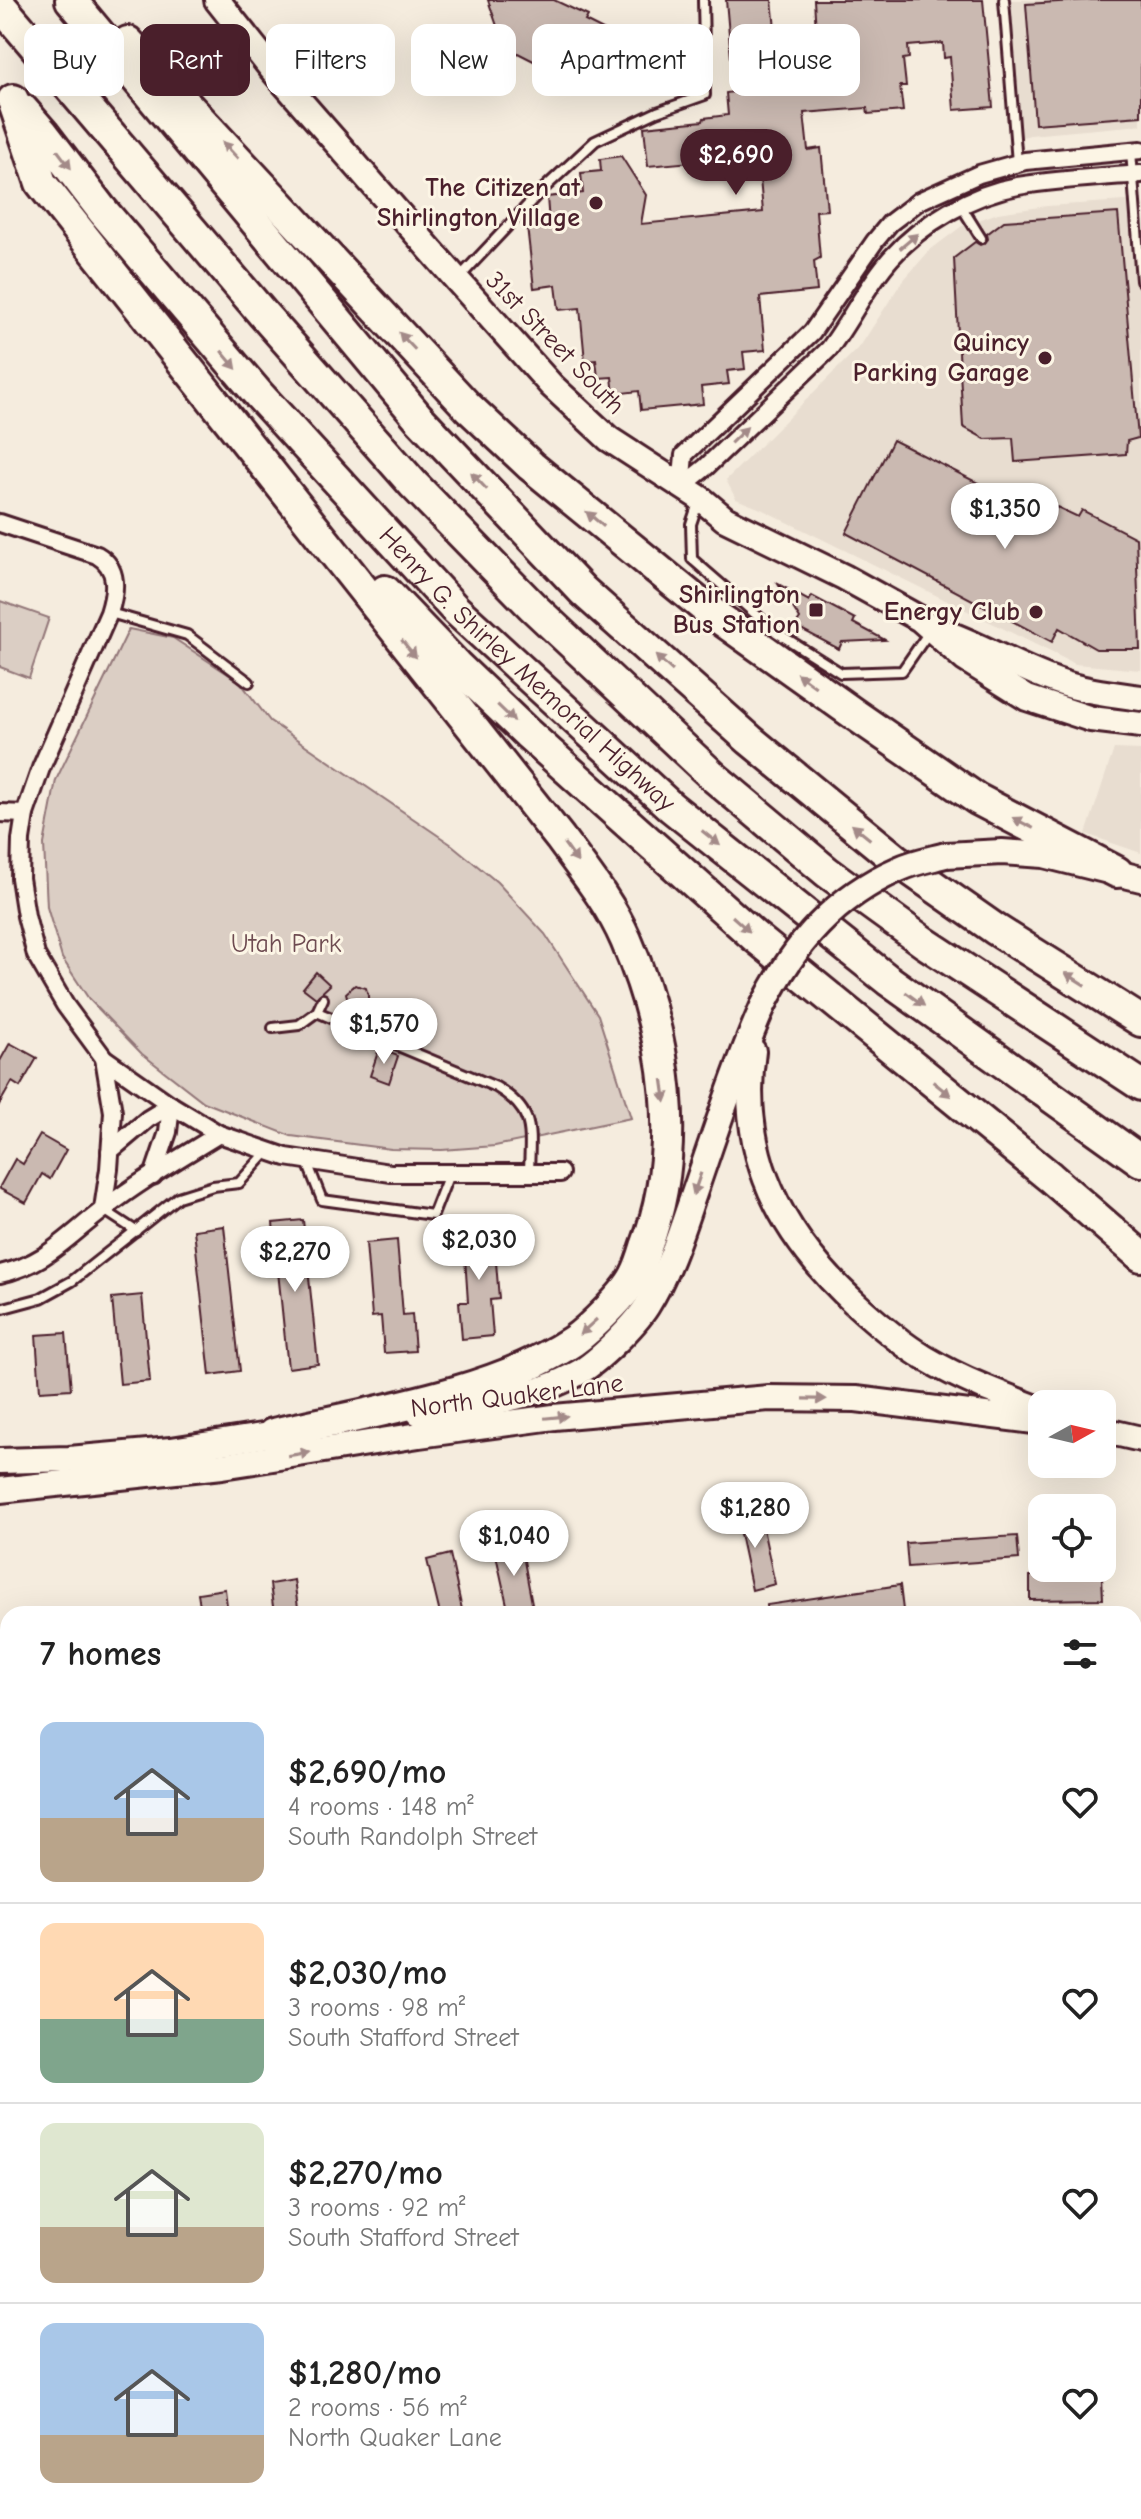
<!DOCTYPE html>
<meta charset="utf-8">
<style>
body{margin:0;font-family:"Comic Neue",sans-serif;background:#f6f6f6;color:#222;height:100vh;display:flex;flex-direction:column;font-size:30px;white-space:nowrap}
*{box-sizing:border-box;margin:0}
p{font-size:26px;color:#767676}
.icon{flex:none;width:44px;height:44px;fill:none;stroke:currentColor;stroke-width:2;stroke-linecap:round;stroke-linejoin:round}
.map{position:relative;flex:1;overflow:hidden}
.panel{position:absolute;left:0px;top:1606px;width:1142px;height:914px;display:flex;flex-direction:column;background:#fff;border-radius:24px 24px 0 0;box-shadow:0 8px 32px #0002}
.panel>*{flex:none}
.banner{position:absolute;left:24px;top:24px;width:1094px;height:72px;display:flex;gap:16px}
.needle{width:52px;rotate:82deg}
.fabs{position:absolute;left:1028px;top:1390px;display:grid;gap:16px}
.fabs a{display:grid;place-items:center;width:88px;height:88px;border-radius:16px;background:#fff;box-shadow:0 8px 32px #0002;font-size:40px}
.price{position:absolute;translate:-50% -68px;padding:0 18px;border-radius:28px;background:#fff;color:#222;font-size:26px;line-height:52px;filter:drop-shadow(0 2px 4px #0008)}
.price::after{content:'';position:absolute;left:50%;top:48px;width:24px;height:18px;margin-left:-12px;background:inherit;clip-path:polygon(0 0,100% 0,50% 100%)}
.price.selected{background:#4a1f2b;color:#fff}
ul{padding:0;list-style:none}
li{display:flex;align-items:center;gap:24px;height:200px;padding:0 40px}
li+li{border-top:2px solid #e0e0e0}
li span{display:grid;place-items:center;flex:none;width:224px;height:160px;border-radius:16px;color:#555}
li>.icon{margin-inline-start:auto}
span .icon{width:96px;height:96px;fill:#fffc;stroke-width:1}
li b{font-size:34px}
h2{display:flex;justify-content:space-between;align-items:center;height:96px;padding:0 40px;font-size:34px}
.pill{padding:0 28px;border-radius:16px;background:#fff;box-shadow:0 8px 32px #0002;font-size:28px;line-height:72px}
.pill.selected{background:#4a1f2b;color:#fff}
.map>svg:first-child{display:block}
</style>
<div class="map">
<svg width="1141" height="2519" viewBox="0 0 1141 2519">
<rect width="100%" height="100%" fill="#f5ecde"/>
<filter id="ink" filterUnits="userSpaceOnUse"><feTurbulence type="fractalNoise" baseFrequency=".0125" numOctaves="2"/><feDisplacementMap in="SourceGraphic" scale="16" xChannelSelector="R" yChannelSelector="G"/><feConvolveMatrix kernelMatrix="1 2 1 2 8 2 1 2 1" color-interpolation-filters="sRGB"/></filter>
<g filter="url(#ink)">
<g fill="#e8ddd0">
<path d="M1004,0H1141V125L1030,135L1015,139Z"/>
<path d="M1141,200V670L1075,664L761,509L736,499L726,480L861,345L901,283L930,250L962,226L998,213L1047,206Z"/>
<path d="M1114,749L1141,750V853L1086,834Z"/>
</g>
<g fill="#dbcec4" stroke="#927678" stroke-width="2">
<path d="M0,601L49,618L29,678L0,667Z"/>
<path d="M129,629L173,638L240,682L270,721L452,845L497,882L545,934L598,1015L631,1118L495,1146L442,1150L391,1149L291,1136L204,1102L142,1054L89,999L62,958L47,907L44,844L56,780Z"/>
<path d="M116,2512H198L203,2519H120Z"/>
<path d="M708,2512H850L846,2519H706Z"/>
</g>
<g fill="#cab9b1" stroke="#4a1f2b" stroke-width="2">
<path d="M488,0H554L588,16L585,21L615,36L593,85L563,70L561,75L504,46Z"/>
<path d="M726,0H772L779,66L818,62L814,0H983L993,107L954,110L950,57L944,58L943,43L908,46L909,58L903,59L906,86H900L903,111L868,114L867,108L804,113L808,150L821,148L827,210L816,211L820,258L814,261L817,291L760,297L765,350L743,352L745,369L727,371L729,384L701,387L703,404L641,410L639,391L614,394L612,377L598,378L596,360L585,361L580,308L559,310L556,285L534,288L527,226L549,223L547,197L583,193L581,173L601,171L600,159L621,156L646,195L641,224L763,212L758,156L648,166L644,127L703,121L704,118L728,115L726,93L734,92Z"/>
<path d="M1091,0H1141V116L1035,124L1026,4Z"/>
<path d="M1118,213L1138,438L1127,441L1126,454L1015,462L1013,438L985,439L963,427L954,258L975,242L980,245L985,243L988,239L987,234L1004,221Z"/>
<path d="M893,440L1029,509L1033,503L1054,513L1057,507L1078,517L1082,510L1136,538L1140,649H1096L1059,628L1052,642L846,533Z"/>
<path d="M778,584L809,601L812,596L855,619L853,623L885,640L842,642L839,649L795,626L800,619Z"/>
<path d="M316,972L330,985L316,998L303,988Z"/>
<path d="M355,985L366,988L369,999L360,1007L349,1004L346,993Z"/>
<path d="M10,1043L37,1058L20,1087L12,1082L0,1103V1061Z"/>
<path d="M379,1049L398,1056L389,1083L370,1076Z"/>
<path d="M40,1135L66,1150L50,1179L42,1174L26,1203L0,1189V1186L15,1159L23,1164Z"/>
<path d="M303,1220L318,1364L288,1368L273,1223Z"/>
<path d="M493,1225L499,1299L490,1300L493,1336L462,1339L459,1302H468L463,1227Z"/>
<path d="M224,1226L240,1371L210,1375L194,1230Z"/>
<path d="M397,1240L403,1315L412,1314L415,1351L384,1353L381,1316L372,1317L366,1243Z"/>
<path d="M142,1295L150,1381L120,1384L112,1298Z"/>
<path d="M66,1333L71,1389L40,1391L36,1335Z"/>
<path d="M759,1510L775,1584L752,1590L736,1515Z"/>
<path d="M1017,1536L1019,1559L908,1567L906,1543Z"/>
<path d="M520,1539L527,1577L534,1614H509L494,1546Z"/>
<path d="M450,1554L463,1614H440L427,1560Z"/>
<path d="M1030,1576H1102L1103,1599L1030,1600Z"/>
<path d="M294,1580L299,1614H274L270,1584Z"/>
<path d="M900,1585L903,1610L865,1614H767V1605Z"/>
<path d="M225,1589L228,1614H201L198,1593Z"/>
</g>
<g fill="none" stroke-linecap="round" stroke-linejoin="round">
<defs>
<g id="lane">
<path d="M1004,0L1017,163"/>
<path d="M1131,151L1141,281"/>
<path d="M961,206L981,238"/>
<path d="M458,279L539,193L595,141L657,112L705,95L703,0"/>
<path d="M698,503L691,524L692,559L776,632L841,673L902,671L929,632"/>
<path d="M110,613L187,635L249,682"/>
<path d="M323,999L317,1012L496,1087C536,1111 530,1130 529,1173"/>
<path d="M273,1028L299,1025L317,1012"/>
<path d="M307,1162L322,1200L433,1215L449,1174"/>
<path d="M104,1210L136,1231"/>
<path d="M0,1309L41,1298L72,1281L178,1197L213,1186L239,1183L267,1152"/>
</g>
<g id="street">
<path d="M681,487L684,455L812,332L875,241L890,223L919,201L979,174L1025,161L1141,150"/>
<path d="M681,487L706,467L829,349C851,320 866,286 891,258C922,223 972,194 1018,186C1058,179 1101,177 1141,174"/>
<path d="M0,523L97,555C119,568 116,591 109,613L41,768L25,814L21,840L20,878L26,916L36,955L65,1005L104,1058L171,1105L219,1134L286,1157L390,1173H560"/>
<path d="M0,813L25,814"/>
<path d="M110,1151L148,1119L171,1105"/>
<path d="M153,1176L168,1132L171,1105"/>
<path d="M103,1209L109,1169L113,1112L104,1058"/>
<path d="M0,1274C46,1264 68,1236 104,1209C140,1181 180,1158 219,1134"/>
<path d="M1134,1663L1141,1664"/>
<path d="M0,1810H8"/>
<path d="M1134,2177L1141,2178"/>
</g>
<g id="secondary">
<path d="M217,0L271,68L457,280L551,385L609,439L700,498L725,519L844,577L920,619L965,659L1027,698L1091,719L1141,725"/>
<path d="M941,631C981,645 1016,667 1056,681C1083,691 1112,694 1141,698"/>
<path d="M946,855L1002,852L1044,855L1141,879"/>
<path d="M753,1051C738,1155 781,1236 857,1305C878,1324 900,1343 925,1358C962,1380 1002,1395 1042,1410"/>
<path d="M419,1413C472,1406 530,1400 578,1373C598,1362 635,1325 647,1306C671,1268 683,1224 698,1182C718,1123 738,1063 763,1006"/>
<path d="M1102,1430L1141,1439"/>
<path d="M0,1461L69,1459L171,1450L288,1432"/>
<path d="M0,1490L222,1466L419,1435L554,1417L769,1398L856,1399L1042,1422"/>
</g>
<g id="highway">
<path d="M71,0L418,417L583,591L750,740L895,859L995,929L1141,1021"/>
<path d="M0,5L263,314L414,485L532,606L715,778L827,872L925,943L1141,1085"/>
<path d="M128,42L468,407L531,466L705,608L854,714L977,799L1117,872"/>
<path d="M13,100L41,183L560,838C584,871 610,903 626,940C667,1035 684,1149 646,1247C643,1257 640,1267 635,1276C626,1294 590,1329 573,1341C494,1394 365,1413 273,1434"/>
<path id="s1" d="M23,110L43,133L102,210L259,395L455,609L671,807L888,980L1141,1161"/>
<path d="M385,591L456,665L527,733L754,936L1050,1177L1141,1256"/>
</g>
</defs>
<use href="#lane" stroke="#4a1f2b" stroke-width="14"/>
<use href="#street" stroke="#4a1f2b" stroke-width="22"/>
<use href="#secondary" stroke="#4a1f2b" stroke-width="30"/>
<use href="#highway" stroke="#4a1f2b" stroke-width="36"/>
<use href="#lane" stroke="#fcf5e5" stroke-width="8"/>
<use href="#street" stroke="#fcf5e5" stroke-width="16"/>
<use href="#secondary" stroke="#fcf5e5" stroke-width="24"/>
<use href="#highway" stroke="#fcf5e5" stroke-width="30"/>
<defs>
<path id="secondary-bridge" d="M763,1006C794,944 835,897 899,869C913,862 931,859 946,855"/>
</defs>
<use href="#secondary-bridge" stroke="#4a1f2b" stroke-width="30" stroke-linecap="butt"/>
<use href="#secondary-bridge" stroke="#fcf5e5" stroke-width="24"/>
</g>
<defs><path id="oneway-solid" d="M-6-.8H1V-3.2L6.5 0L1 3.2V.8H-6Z" transform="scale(2)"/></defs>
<g fill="#a38a88">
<use href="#oneway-solid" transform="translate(230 150) rotate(-133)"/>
<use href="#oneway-solid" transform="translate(64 159) rotate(53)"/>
<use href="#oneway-solid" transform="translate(909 241) rotate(-40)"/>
<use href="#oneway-solid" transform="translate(407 341) rotate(-133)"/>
<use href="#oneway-solid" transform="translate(229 360) rotate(50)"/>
<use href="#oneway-solid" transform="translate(739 435) rotate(-44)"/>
<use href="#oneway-solid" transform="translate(479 481) rotate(-133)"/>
<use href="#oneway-solid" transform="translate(595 519) rotate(-140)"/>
<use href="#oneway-solid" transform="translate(409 649) rotate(51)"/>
<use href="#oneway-solid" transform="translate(664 663) rotate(-138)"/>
<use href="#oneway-solid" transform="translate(806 680) rotate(-144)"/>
<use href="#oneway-solid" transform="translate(506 713) rotate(44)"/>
<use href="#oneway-solid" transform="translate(1023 823) rotate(-153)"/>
<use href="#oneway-solid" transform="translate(861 832) rotate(-141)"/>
<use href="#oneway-solid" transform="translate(711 838) rotate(39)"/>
<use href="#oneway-solid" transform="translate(571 853) rotate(54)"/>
<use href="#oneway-solid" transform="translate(741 924) rotate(42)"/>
<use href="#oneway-solid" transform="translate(1075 979) rotate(-148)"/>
<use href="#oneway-solid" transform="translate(915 999) rotate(36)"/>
<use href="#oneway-solid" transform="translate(942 1089) rotate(39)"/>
<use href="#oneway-solid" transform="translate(664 1091) rotate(82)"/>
<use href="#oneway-solid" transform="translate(697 1184) rotate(109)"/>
<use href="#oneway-solid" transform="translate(588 1327) rotate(138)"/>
<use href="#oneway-solid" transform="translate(815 1399) rotate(1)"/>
<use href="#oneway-solid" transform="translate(556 1417) rotate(-6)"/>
<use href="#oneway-solid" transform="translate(299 1454) rotate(-9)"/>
</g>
</g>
<g fill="#4a1f2b" stroke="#fcf5e5" stroke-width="3">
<circle cx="596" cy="203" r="8"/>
<circle cx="1045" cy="358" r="8"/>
<rect x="808" y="602" width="16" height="16" rx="4"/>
<circle cx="1036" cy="612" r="8"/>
</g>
<g text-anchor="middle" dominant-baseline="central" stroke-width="6" stroke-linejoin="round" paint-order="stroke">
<g font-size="26" font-weight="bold" fill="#4a1f2b" stroke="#fcf5e5" text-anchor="end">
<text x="580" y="188">The Citizen at<tspan x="580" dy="30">Shirlington Village</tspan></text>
<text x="1029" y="343">Quincy<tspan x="1029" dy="30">Parking Garage</tspan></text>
<text x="800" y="595">Shirlington<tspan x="800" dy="30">Bus Station</tspan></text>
<text x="1020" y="612">Energy Club</text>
</g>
<g font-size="26" fill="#4a1f2b" stroke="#fcf5e5">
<text transform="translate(555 343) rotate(46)">31st Street South</text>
<text stroke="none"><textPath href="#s1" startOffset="754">Henry G. Shirley Memorial Highway</textPath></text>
<text transform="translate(517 1396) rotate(-7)">North Quaker Lane</text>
</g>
<g font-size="26" fill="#6e4b51" stroke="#fcf5e5">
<text x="286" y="944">Utah Park</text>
</g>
</g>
</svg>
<div class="fabs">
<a><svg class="needle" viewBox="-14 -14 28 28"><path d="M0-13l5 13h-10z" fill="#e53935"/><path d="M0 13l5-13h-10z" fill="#767676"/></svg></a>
<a><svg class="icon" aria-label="locate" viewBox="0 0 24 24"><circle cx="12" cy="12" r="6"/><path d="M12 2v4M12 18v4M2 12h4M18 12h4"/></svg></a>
</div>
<b class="price selected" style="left:736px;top:197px">$2,690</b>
<b class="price" style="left:1005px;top:551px">$1,350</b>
<b class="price" style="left:384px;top:1066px">$1,570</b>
<b class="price" style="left:479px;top:1282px">$2,030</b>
<b class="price" style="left:295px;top:1294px">$2,270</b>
<b class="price" style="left:755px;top:1550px">$1,280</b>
<b class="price" style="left:514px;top:1578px">$1,040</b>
<div class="banner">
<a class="pill">Buy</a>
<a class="pill selected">Rent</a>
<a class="pill">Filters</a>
<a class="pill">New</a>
<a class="pill">Apartment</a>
<a class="pill">House</a>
</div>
<section class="panel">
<h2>7 homes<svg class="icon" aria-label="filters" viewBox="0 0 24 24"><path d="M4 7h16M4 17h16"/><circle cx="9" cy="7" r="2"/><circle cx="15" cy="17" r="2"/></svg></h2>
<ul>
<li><span style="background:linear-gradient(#a9c7e8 60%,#b9a48a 0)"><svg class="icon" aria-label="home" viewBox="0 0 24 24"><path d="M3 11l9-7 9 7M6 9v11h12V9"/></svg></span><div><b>$2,690/mo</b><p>4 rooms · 148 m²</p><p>South Randolph Street</p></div><svg class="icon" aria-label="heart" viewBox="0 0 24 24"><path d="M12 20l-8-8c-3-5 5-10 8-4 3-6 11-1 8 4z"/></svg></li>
<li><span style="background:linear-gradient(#ffd9b3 60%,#7fa58c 0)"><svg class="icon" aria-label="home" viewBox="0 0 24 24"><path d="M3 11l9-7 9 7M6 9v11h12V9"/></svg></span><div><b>$2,030/mo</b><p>3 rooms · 98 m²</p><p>South Stafford Street</p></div><svg class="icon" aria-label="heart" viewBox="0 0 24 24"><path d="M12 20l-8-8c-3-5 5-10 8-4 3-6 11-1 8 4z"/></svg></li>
<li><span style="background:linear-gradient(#dfe7d0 65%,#b9a48a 0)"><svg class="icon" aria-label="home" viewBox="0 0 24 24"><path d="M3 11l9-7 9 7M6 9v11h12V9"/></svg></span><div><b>$2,270/mo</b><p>3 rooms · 92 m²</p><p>South Stafford Street</p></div><svg class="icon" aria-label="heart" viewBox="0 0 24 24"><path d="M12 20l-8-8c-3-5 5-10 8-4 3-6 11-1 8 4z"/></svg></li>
<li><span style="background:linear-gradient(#a9c7e8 70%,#b9a48a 0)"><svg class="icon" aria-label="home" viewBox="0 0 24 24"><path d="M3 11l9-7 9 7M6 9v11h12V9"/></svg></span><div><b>$1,280/mo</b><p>2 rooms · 56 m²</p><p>North Quaker Lane</p></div><svg class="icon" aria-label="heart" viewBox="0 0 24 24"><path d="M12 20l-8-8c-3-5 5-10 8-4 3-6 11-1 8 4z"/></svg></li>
</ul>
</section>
</div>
